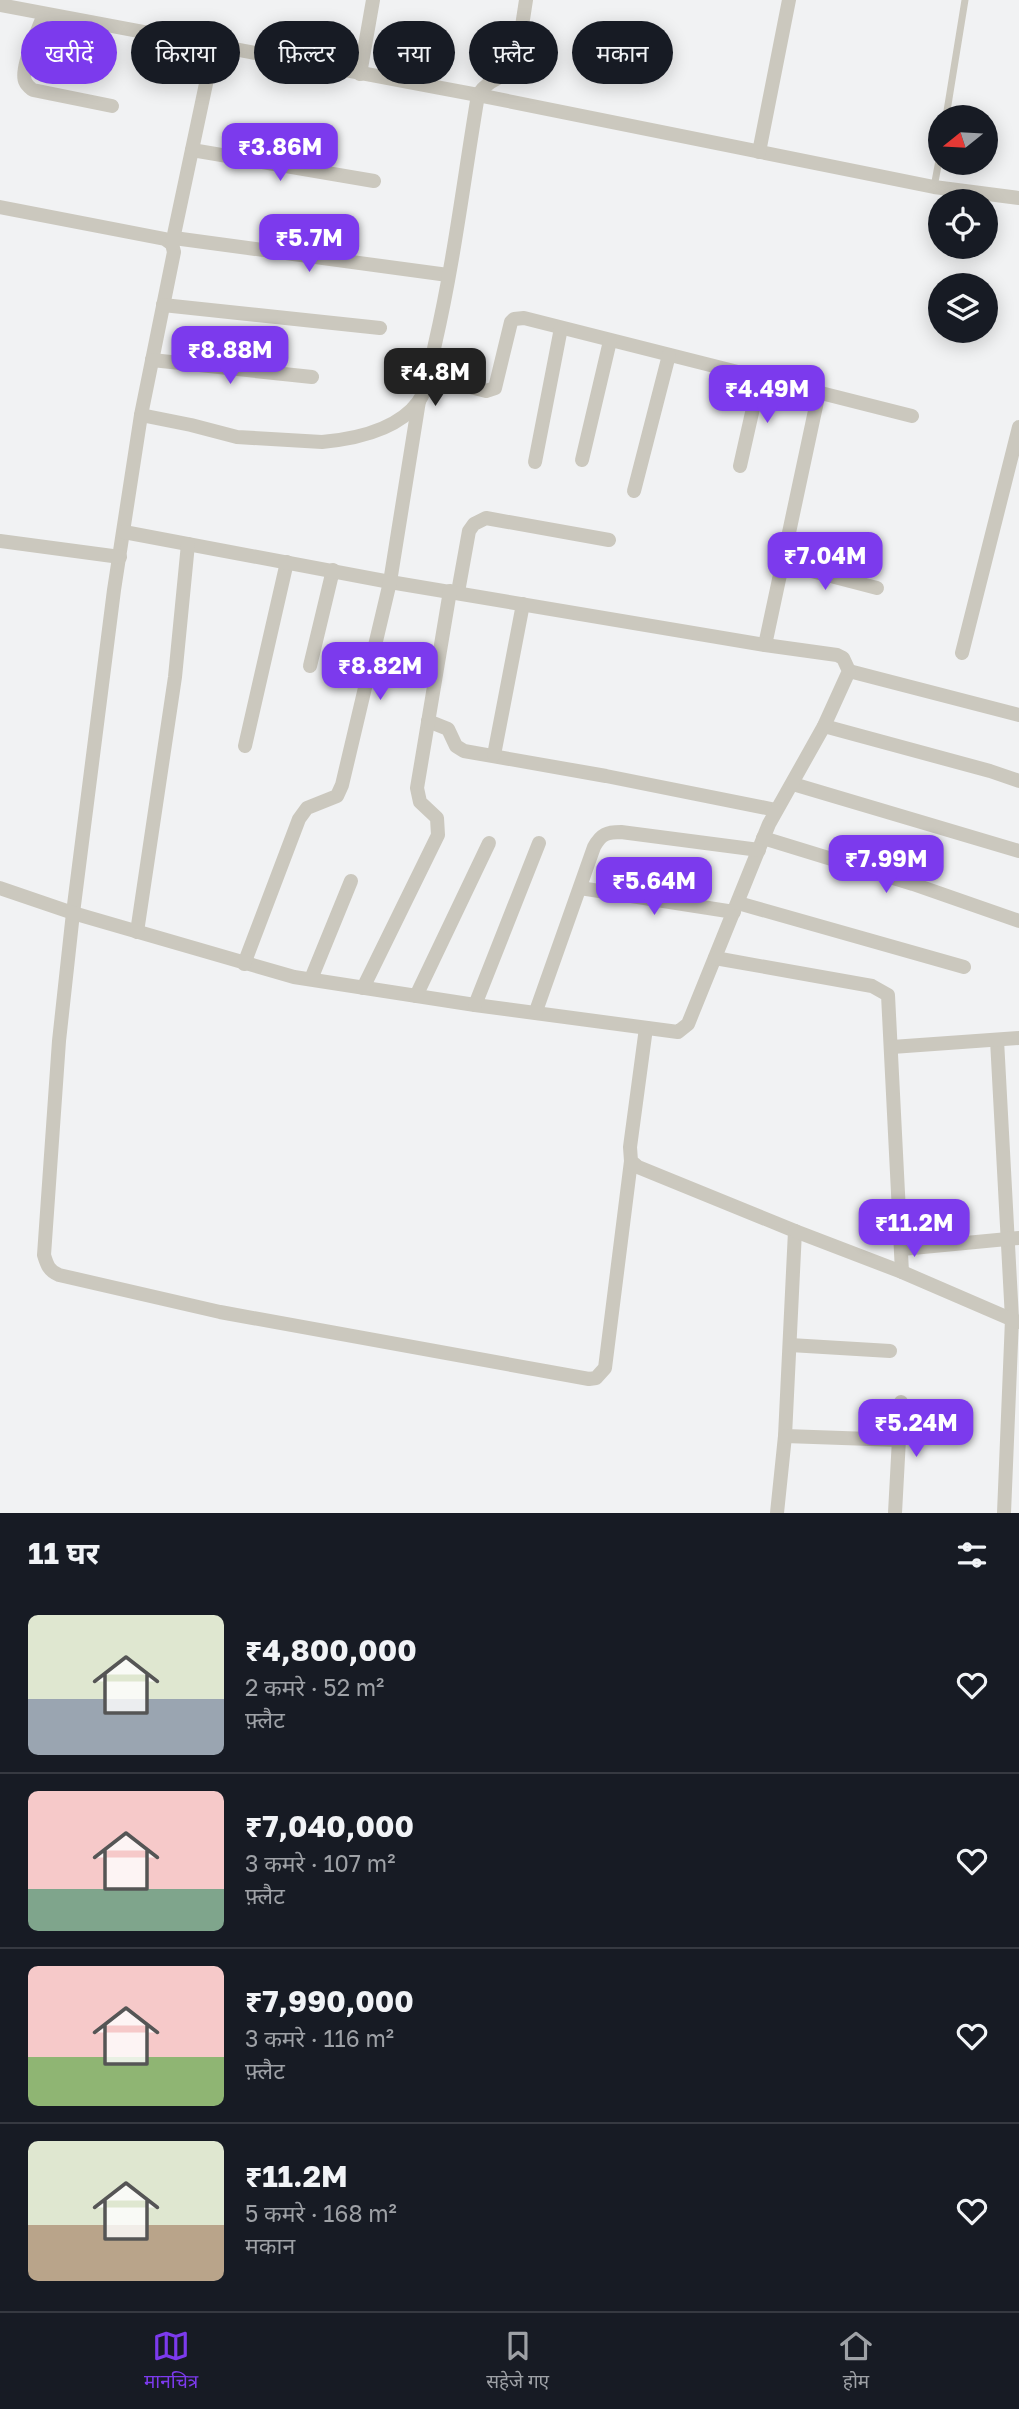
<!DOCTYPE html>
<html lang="hi">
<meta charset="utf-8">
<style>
body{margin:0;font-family:"Golos Text","Noto Sans Devanagari",sans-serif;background:#20242c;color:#f1f3f6;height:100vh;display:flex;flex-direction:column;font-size:26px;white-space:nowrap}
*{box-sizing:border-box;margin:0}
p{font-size:23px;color:#9ea1a6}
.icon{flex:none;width:38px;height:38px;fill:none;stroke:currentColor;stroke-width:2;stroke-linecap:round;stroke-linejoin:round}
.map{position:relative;height:1513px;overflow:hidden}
.panel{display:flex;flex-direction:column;background:#171b24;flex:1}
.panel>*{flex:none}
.hud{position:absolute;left:21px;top:21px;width:978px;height:63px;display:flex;gap:14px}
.needle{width:46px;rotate:252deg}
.buttons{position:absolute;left:928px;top:105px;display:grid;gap:14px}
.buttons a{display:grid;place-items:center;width:70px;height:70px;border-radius:50%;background:#171b24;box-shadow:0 4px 18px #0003;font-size:35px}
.price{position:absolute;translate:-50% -60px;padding:0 16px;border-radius:14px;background:#7c3aed;color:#fff;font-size:23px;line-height:46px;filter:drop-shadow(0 2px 4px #0008)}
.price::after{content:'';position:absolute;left:50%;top:42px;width:21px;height:16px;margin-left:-10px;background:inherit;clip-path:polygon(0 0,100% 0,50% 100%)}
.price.on{background:#222;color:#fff}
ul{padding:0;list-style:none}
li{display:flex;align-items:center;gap:21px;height:175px;padding:0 28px}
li+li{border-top:2px solid #363941}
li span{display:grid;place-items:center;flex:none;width:196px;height:140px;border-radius:10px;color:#555}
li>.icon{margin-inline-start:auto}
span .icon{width:84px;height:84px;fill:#fffc;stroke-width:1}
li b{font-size:30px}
h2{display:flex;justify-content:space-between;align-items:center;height:84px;padding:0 28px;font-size:30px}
.chip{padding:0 24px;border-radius:32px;background:#171b24;box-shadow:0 4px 18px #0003;font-size:24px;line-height:63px}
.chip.on{background:#7c3aed;color:#fff}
.tab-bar{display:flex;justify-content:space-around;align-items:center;height:98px;border-top:2px solid #363941;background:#171b24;font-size:19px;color:#9ea1a6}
.tab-bar a{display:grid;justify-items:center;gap:4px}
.tab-bar .on{color:#7c3aed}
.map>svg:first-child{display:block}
</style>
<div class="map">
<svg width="1019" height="1513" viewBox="0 0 1019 1513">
<rect width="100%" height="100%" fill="#f1f2f3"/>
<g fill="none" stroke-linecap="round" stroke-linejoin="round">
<g stroke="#cbc8be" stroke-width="7">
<path d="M946,117L965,0"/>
<path d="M934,187L940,155"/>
</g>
<g stroke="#cbc8be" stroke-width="14">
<path d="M0,5L478,95L934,187L1019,198"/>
<path d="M44,14C39,28 20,68 25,81C27,86 29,87 33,90L112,106"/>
<path d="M360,74L373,0"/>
<path d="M192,150L374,181"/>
<path d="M759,152L789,0"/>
<path d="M0,207L165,239L172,244L174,252L141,415L114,590L73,913L59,1041L44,1255C47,1265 49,1271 59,1275L220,1312L589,1379L596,1378L605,1368L631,1161"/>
<path d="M174,238L448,275"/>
<path d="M172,244L214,46"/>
<path d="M163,305L380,328"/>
<path d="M152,360L312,377"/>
<path d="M428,376L486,391L495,388L511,322L514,319L524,318L912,416"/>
<path d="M141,415L191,425L237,437L322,442C355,439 398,430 419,401C429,386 431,362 435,344C454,262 464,178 478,95C491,76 504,79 516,65L526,0"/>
<path d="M582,460L610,341"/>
<path d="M535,462L561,328"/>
<path d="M740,466L760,377"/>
<path d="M634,491L669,355"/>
<path d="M0,541L120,557"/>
<path d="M781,563L877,588"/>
<path d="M458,592L469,531L474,524L486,518L609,540"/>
<path d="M765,645L819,392"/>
<path d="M962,653L1019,427"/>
<path d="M310,666L333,570"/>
<path d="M849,671L1019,715"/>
<path d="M428,721L448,729L456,746L464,751L606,776L776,810"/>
<path d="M824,726L990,771L1019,781"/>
<path d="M245,746L287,562"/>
<path d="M494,755L523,604"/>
<path d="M793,784L1019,851"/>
<path d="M763,838L913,884L1019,921"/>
<path d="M0,888L73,913L294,977L475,1005L678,1032L688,1024L769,824L824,726L849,671L843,658L837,655L765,645L390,582L124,532"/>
<path d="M580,888L734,912"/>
<path d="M738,903L964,967"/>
<path d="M137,932L175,677L188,544"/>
<path d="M715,958L872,986L888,995L902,1272"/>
<path d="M244,964L299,819L307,808L337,796L342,785L390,582L419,401"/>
<path d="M311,979L351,881"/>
<path d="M363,988L438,835L437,818L420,802L417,788L450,591"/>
<path d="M416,996L489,843"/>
<path d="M475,1005L539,843"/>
<path d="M536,1011L594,847C601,834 607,832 621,832L759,850"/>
<path d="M646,1028L630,1147L631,1161L638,1167L795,1231L785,1436L777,1513"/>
<path d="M997,1040L1012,1319L1004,1513"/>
<path d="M892,1047L1019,1038"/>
<path d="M795,1231L902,1272L1018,1322"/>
<path d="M902,1249L1019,1238"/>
<path d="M790,1345L890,1351"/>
<path d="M785,1436L899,1440"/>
<path d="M895,1513L901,1402"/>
</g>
</g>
</svg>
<div class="buttons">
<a><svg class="needle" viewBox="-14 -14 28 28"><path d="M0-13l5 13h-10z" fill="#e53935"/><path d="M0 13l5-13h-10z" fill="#9ea1a6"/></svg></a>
<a><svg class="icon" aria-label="locate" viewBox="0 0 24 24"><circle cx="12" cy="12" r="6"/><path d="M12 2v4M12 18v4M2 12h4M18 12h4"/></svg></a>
<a><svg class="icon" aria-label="layers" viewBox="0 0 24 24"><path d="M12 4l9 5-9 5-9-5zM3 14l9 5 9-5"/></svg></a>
</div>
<b class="price" style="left:280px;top:183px">₹3.86M</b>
<b class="price" style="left:309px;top:274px">₹5.7M</b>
<b class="price" style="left:230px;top:386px">₹8.88M</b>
<b class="price on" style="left:435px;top:408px">₹4.8M</b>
<b class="price" style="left:767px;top:425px">₹4.49M</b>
<b class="price" style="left:825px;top:592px">₹7.04M</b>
<b class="price" style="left:380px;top:702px">₹8.82M</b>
<b class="price" style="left:886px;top:895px">₹7.99M</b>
<b class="price" style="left:654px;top:917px">₹5.64M</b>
<b class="price" style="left:914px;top:1259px">₹11.2M</b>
<b class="price" style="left:916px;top:1459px">₹5.24M</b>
<div class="hud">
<a class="chip on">खरीदें</a>
<a class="chip">किराया</a>
<a class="chip">फ़िल्टर</a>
<a class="chip">नया</a>
<a class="chip">फ़्लैट</a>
<a class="chip">मकान</a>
</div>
</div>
<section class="panel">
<h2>11 घर<svg class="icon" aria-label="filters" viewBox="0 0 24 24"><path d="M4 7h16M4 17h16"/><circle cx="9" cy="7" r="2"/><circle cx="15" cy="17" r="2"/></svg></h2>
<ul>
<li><span style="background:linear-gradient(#dfe7d0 60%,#9aa5b1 0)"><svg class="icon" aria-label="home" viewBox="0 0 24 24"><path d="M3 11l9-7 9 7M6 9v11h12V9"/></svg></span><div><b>₹4,800,000</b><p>2 कमरे · 52 m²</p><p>फ़्लैट</p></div><svg class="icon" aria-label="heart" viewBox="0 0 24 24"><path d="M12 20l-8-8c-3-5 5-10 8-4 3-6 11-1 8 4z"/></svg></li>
<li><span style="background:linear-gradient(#f6c9c9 70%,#7fa58c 0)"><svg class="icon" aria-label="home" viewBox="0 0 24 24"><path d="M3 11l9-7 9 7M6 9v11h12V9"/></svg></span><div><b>₹7,040,000</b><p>3 कमरे · 107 m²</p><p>फ़्लैट</p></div><svg class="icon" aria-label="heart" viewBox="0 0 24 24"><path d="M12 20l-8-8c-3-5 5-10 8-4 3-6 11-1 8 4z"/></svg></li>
<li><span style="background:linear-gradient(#f6c9c9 65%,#8fb573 0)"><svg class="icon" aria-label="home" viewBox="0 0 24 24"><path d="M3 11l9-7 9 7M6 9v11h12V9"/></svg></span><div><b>₹7,990,000</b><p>3 कमरे · 116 m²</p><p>फ़्लैट</p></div><svg class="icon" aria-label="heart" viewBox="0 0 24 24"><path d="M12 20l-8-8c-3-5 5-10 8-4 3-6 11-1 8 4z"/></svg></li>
<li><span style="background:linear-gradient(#dfe7d0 60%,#b9a48a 0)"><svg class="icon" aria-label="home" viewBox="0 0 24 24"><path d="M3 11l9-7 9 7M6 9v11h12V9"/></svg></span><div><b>₹11.2M</b><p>5 कमरे · 168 m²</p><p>मकान</p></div><svg class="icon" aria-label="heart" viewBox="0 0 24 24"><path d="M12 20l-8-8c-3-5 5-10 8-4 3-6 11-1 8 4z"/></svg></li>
</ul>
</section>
<nav class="tab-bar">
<a class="on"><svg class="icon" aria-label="map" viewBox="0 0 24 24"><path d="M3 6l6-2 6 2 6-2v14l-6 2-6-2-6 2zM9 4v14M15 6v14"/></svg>मानचित्र</a>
<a><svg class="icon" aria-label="saved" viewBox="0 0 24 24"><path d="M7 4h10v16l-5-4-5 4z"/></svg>सहेजे गए</a>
<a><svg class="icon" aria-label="home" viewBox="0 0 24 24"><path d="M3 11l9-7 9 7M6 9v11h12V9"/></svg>होम</a>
</nav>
